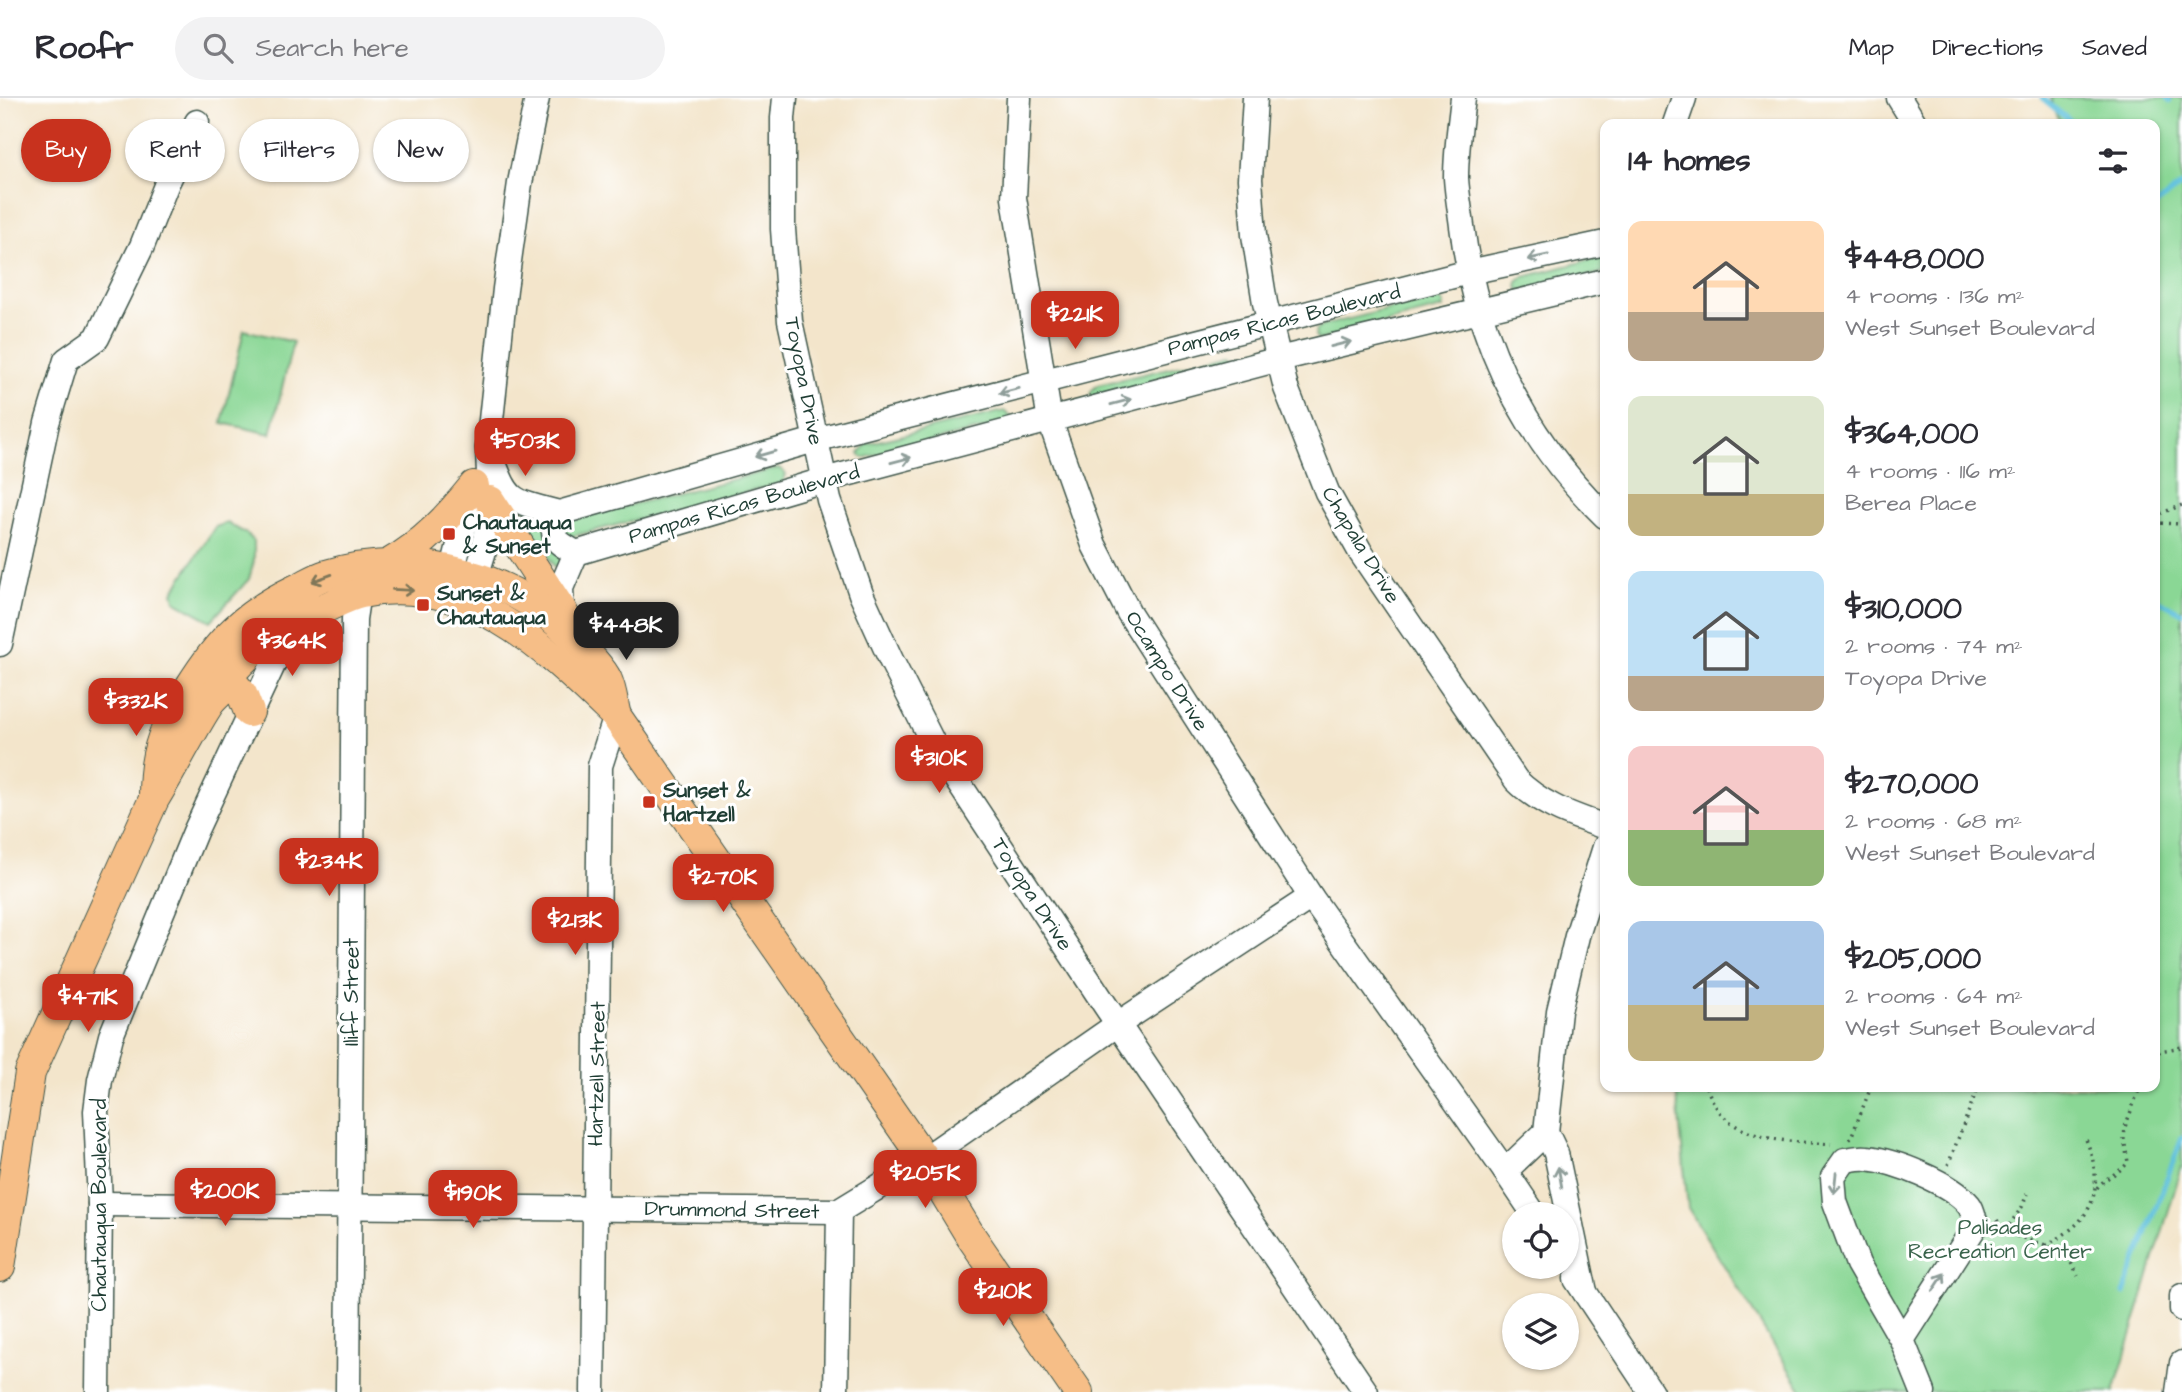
<!DOCTYPE html>
<meta charset="utf-8">
<style>
body{margin:0;font-family:"Architects Daughter",sans-serif;background:#f2f2f3;color:#2b2b33;height:100vh;display:flex;flex-direction:column;font-size:26px;white-space:nowrap}
*{box-sizing:border-box;margin:0}
p{font-size:23px;color:#7c7c81}
.icon{flex:none;width:38px;height:38px;fill:none;stroke:currentColor;stroke-width:2;stroke-linecap:round;stroke-linejoin:round}
.map{position:relative;flex:1;overflow:hidden}
.panel{position:absolute;left:1600px;top:21px;width:560px;height:973px;display:flex;flex-direction:column;background:#fff;border-radius:14px;box-shadow:0 2px 5px #0004}
.panel>*{flex:none}
.hud{position:absolute;left:21px;top:21px;width:665px;height:63px;display:flex;gap:14px}
.tools{position:absolute;left:1502px;top:1104px;display:grid;gap:14px}
.tools a{display:grid;place-items:center;width:77px;height:77px;border-radius:50%;background:#fff;box-shadow:0 2px 5px #0004;font-size:35px}
.price{position:absolute;translate:-50% -60px;padding:0 16px;border-radius:14px;background:#c8321e;color:#fff;font-size:23px;line-height:46px;filter:drop-shadow(0 2px 4px #0008)}
.price::after{content:'';position:absolute;left:50%;top:42px;width:21px;height:16px;margin-left:-10px;background:inherit;clip-path:polygon(0 0,100% 0,50% 100%)}
.price.on{background:#222;color:#fff}
ul{padding:0;list-style:none}
li{display:flex;align-items:center;gap:21px;height:175px;padding:0 28px}
li span{display:grid;place-items:center;flex:none;width:196px;height:140px;border-radius:14px;color:#555}
li>.icon{margin-inline-start:auto}
span .icon{width:84px;height:84px;fill:#fffc;stroke-width:1}
li b{font-size:30px}
h2{display:flex;justify-content:space-between;align-items:center;height:84px;padding:0 28px;font-size:30px}
.chip{padding:0 24px;border-radius:32px;background:#fff;box-shadow:0 2px 5px #0004;font-size:24px;line-height:63px}
.chip.on{background:#c8321e;color:#fff}
header{display:flex;align-items:center;gap:42px;box-sizing:border-box;height:98px;padding:0 35px;background:#fff;border-bottom:2px solid #e1e1e2}
header strong{font-size:33px}
nav{display:flex;gap:38px;margin-inline-start:auto;font-size:24px}
.search{width:490px;height:63px;background:#f2f2f3;display:flex;align-items:center;gap:18px;box-sizing:border-box;padding:0 24px;border-radius:38px;color:#7c7c81;font-size:26px}
.map>svg:first-child{display:block}
</style>
<header>
<strong>Roofr</strong>
<div class="search"><svg class="icon" aria-label="search" viewBox="0 0 24 24"><circle cx="10" cy="10" r="6"/><path d="M15 15l6 6"/></svg>Search here</div>
<nav><a>Map</a><a>Directions</a><a>Saved</a></nav>
</header>
<div class="map">
<svg width="2182" height="1294" viewBox="0 0 2182 1294">
<rect width="100%" height="100%" fill="#fff"/>
<filter id="ink" filterUnits="userSpaceOnUse"><feTurbulence type="fractalNoise" baseFrequency=".0143" numOctaves="2"/><feDisplacementMap in="SourceGraphic" scale="14" xChannelSelector="R" yChannelSelector="G"/><feConvolveMatrix kernelMatrix="1 2 1 2 8 2 1 2 1" color-interpolation-filters="sRGB"/></filter>
<filter id="wash" filterUnits="userSpaceOnUse"><feTurbulence type="fractalNoise" baseFrequency=".00686" numOctaves="4" result="noise"/><feDisplacementMap in="SourceGraphic" scale="28" xChannelSelector="R" yChannelSelector="G"/><feGaussianBlur stdDeviation="1.57" result="paint"/><feColorMatrix in="noise" values="0 0 0 0 0 0 0 0 0 0 0 0 0 0 0 0 0 1.4 0 .05"/><feComposite in="paint" operator="in"/></filter>
<g filter="url(#wash)">
<rect width="100%" height="100%" fill="#f3e5cb"/>
<g fill="#8ad795" stroke="#548a64" stroke-width="2">
<path d="M2050,0H2182V1068L2114,1294H1803L1688,1110L1676,989H2154V26H2061Z"/>
<path d="M1605,158V174L1521,193L1517,189L1518,184L1524,179Z"/>
<path d="M1436,199L1444,205L1443,210L1319,242L1315,238L1316,232L1322,228Z"/>
<path d="M244,232L293,244L271,336L222,325Z"/>
<path d="M1235,254L1242,260L1095,301L1090,297L1092,292L1098,287Z"/>
<path d="M1004,313L1011,319V324L863,360L859,356L866,346Z"/>
<path d="M779,370L786,376L783,385L569,439L561,428L566,423Z"/>
<path d="M516,412L544,417L561,458L563,470L554,468L536,439L514,418Z"/>
<path d="M227,425L247,436L254,443V463L249,481L211,523L175,503L173,494L215,429Z"/>
</g>
<g fill="none" stroke-linecap="round" stroke-linejoin="round">
<g stroke="#60c1de" stroke-width="5">
<path d="M2042,0L2074,26"/>
<path d="M2167,0L2170,3"/>
<path d="M2154,108L2182,87"/>
<path d="M2154,500L2182,515"/>
<path d="M2124,1195L2182,1040"/>
</g>
</g>
</g>
<g filter="url(#ink)">
<g fill="none" stroke-linecap="round" stroke-linejoin="round">
<defs>
<g id="minor">
<path d="M785,0L783,20V131L790,223L829,402L861,496L891,562L935,649L1105,907L1366,1294"/>
<path d="M1019,0L1014,100L1050,323L1094,447L1129,515L1311,799L1505,1073"/>
<path d="M1255,0L1250,81L1254,137L1265,205L1286,290L1327,394L1361,455L1516,682C1542,708 1572,717 1605,729"/>
<path d="M1463,0C1460,26 1456,53 1456,80C1457,96 1460,112 1462,128C1476,242 1522,338 1605,418"/>
<path d="M1899,0L1915,26"/>
<path d="M1675,26L1684,0"/>
<path d="M488,350C509,403 504,401 559,415L815,342L1469,174L1605,145"/>
<path d="M559,415C548,440 555,443 576,455L824,382L1279,261L1605,183"/>
<path d="M448,491L473,390"/>
<path d="M470,498L484,453L490,403L488,350L505,191L520,85L537,0"/>
<path d="M562,513L561,490L576,455"/>
<path d="M0,546L47,325L66,262L97,240L142,148L167,85L197,24"/>
<path d="M1546,1034L1556,1055L1585,1194"/>
<path d="M100,1106L839,1113L924,1061L1118,926L1311,799"/>
<path d="M1534,1116L1505,1073L1546,1034L1559,913L1577,838L1605,749"/>
<path d="M1576,1181L1651,1294"/>
<path d="M2182,1198V1211"/>
<path d="M1902,1242L1976,1127C1974,1121 1973,1112 1969,1107C1951,1085 1895,1063 1867,1060C1860,1059 1852,1061 1845,1062L1833,1079L1835,1104L1858,1166L1902,1242L1923,1294"/>
<path d="M98,1294L100,1106L96,1013L100,982L111,938L195,734L293,524"/>
<path d="M348,1294L354,521L358,495"/>
<path d="M593,1294L600,668L616,618"/>
<path d="M836,1294L839,1113"/>
<path d="M2178,1294L2182,1265"/>
</g>
<g id="major">
<path d="M490,403L562,513L569,527"/>
<path d="M389,466C424,446 449,419 474,388"/>
<path d="M210,604L225,589H236L242,596L249,614"/>
<path d="M154,697C154,651 165,628 190,589C220,541 245,516 297,491C306,487 316,480 326,477C417,450 524,477 585,553C592,562 603,572 607,582C612,593 613,607 616,618"/>
<path d="M0,1169L30,975L154,701C180,659 200,613 231,575C255,545 288,526 322,511C334,506 347,498 361,495C469,473 545,550 616,618L924,1061L970,1137L1078,1294"/>
</g>
</defs>
<use href="#minor" stroke="#3f564b" stroke-width="27"/>
<use href="#major" stroke="#3f564b" stroke-width="32"/>
<g stroke="#3f564b" stroke-width="3.5" stroke-dasharray="2 5" stroke-linecap="butt">
<path d="M2154,418L2182,407"/>
<path d="M2154,425L2182,426"/>
<path d="M2154,960L2160,953L2182,949"/>
<path d="M1707,989C1723,1044 1783,1043 1831,1046"/>
<path d="M1850,1042L1871,989"/>
<path d="M1948,1067L1978,989"/>
<path d="M2097,1090C2106,1078 2121,1075 2128,1064L2124,1041L2125,1029L2140,989"/>
<path d="M1997,1122L2005,1133L2022,1109L2027,1096"/>
<path d="M1996,1132L2046,1147L2068,1159L2078,1178"/>
<path d="M2046,1147C2096,1122 2106,1089 2085,1039"/>
</g>
<use href="#minor" stroke="#fff" stroke-width="24"/>
<use href="#major" stroke="#f6be87" stroke-width="30"/>
</g>
<defs><path id="oneway-shaft" d="M-6 0H5M1.5-3L5.5 0L1.5 3" fill="none" stroke-width="1.6" stroke-linecap="round" stroke-linejoin="round" transform="scale(1.75)"/></defs>
<g stroke="#8f9e9a">
<use href="#oneway-shaft" transform="translate(1538 159) rotate(168)"/>
<use href="#oneway-shaft" transform="translate(1341 246) rotate(-14)"/>
<use href="#oneway-shaft" transform="translate(1009 293) rotate(166)"/>
<use href="#oneway-shaft" transform="translate(1121 304) rotate(-15)"/>
<use href="#oneway-shaft" transform="translate(765 356) rotate(164)"/>
<use href="#oneway-shaft" transform="translate(901 362) rotate(-15)"/>
<use href="#oneway-shaft" transform="translate(1560 1079) rotate(-100)"/>
<use href="#oneway-shaft" transform="translate(1835 1085) rotate(96)"/>
<use href="#oneway-shaft" transform="translate(1939 1184) rotate(-57)"/>
</g>
<g stroke="#807759">
<use href="#oneway-shaft" transform="translate(322 480) rotate(160)"/>
<use href="#oneway-shaft" transform="translate(403 492) rotate(3)"/>
</g>
</g>
<g fill="#c8321e" stroke="#fff" stroke-width="2.5">
<rect x="442" y="429" width="14" height="14" rx="3.5"/>
<rect x="416" y="500" width="14" height="14" rx="3.5"/>
<rect x="642" y="697" width="14" height="14" rx="3.5"/>
</g>
<g text-anchor="middle" dominant-baseline="central" stroke-width="6" stroke-linejoin="round" paint-order="stroke">
<g font-size="21" fill="#1f3d34" stroke="#fff">
<text transform="translate(1284 222) rotate(-14)">Pampas Ricas Boulevard</text>
<text transform="translate(804 283) rotate(79)">Toyopa Drive</text>
<text transform="translate(744 406) rotate(-16)">Pampas Ricas Boulevard</text>
<text transform="translate(1361 447) rotate(59)">Chapala Drive</text>
<text transform="translate(1167 573) rotate(58)">Ocampo Drive</text>
<text transform="translate(1032 796) rotate(57)">Toyopa Drive</text>
<text transform="translate(351 894) rotate(-90)">Iliff Street</text>
<text transform="translate(597 976) rotate(-89)">Hartzell Street</text>
<text transform="translate(99 1107) rotate(-90)">Chautauqua Boulevard</text>
<text transform="translate(732 1112) rotate(1)">Drummond Street</text>
</g>
<g font-size="21" font-weight="bold" fill="#1f3d34" stroke="#fff" text-anchor="start">
<text x="463" y="424">Chautauqua<tspan x="463" dy="24">&amp; Sunset</tspan></text>
<text x="437" y="495">Sunset &amp;<tspan x="437" dy="24">Chautauqua</tspan></text>
<text x="663" y="692">Sunset &amp;<tspan x="663" dy="24">Hartzell</tspan></text>
</g>
<g font-size="21" fill="#3a644c" stroke="#fff">
<text x="2000" y="1129">Palisades<tspan x="2000" dy="24">Recreation Center</tspan></text>
</g>
</g>
</svg>
<div class="tools">
<a><svg class="icon" aria-label="locate" viewBox="0 0 24 24"><circle cx="12" cy="12" r="6"/><path d="M12 2v4M12 18v4M2 12h4M18 12h4"/></svg></a>
<a><svg class="icon" aria-label="layers" viewBox="0 0 24 24"><path d="M12 4l9 5-9 5-9-5zM3 14l9 5 9-5"/></svg></a>
</div>
<b class="price" style="left:1075px;top:253px">$221K</b>
<b class="price" style="left:525px;top:380px">$503K</b>
<b class="price on" style="left:626px;top:564px">$448K</b>
<b class="price" style="left:292px;top:580px">$364K</b>
<b class="price" style="left:136px;top:640px">$332K</b>
<b class="price" style="left:939px;top:697px">$310K</b>
<b class="price" style="left:329px;top:800px">$234K</b>
<b class="price" style="left:723px;top:816px">$270K</b>
<b class="price" style="left:575px;top:859px">$213K</b>
<b class="price" style="left:88px;top:936px">$471K</b>
<b class="price" style="left:925px;top:1112px">$205K</b>
<b class="price" style="left:225px;top:1130px">$200K</b>
<b class="price" style="left:473px;top:1132px">$190K</b>
<b class="price" style="left:1003px;top:1230px">$210K</b>
<div class="hud">
<a class="chip on">Buy</a>
<a class="chip">Rent</a>
<a class="chip">Filters</a>
<a class="chip">New</a>
</div>
<section class="panel">
<h2>14 homes<svg class="icon" aria-label="filters" viewBox="0 0 24 24"><path d="M4 7h16M4 17h16"/><circle cx="9" cy="7" r="2"/><circle cx="15" cy="17" r="2"/></svg></h2>
<ul>
<li><span style="background:linear-gradient(#ffd9b3 65%,#b9a48a 0)"><svg class="icon" aria-label="home" viewBox="0 0 24 24"><path d="M3 11l9-7 9 7M6 9v11h12V9"/></svg></span><div><b>$448,000</b><p>4 rooms · 136 m²</p><p>West Sunset Boulevard</p></div></li>
<li><span style="background:linear-gradient(#dfe7d0 70%,#c2b280 0)"><svg class="icon" aria-label="home" viewBox="0 0 24 24"><path d="M3 11l9-7 9 7M6 9v11h12V9"/></svg></span><div><b>$364,000</b><p>4 rooms · 116 m²</p><p>Berea Place</p></div></li>
<li><span style="background:linear-gradient(#bfe0f5 75%,#b9a48a 0)"><svg class="icon" aria-label="home" viewBox="0 0 24 24"><path d="M3 11l9-7 9 7M6 9v11h12V9"/></svg></span><div><b>$310,000</b><p>2 rooms · 74 m²</p><p>Toyopa Drive</p></div></li>
<li><span style="background:linear-gradient(#f6c9c9 60%,#8fb573 0)"><svg class="icon" aria-label="home" viewBox="0 0 24 24"><path d="M3 11l9-7 9 7M6 9v11h12V9"/></svg></span><div><b>$270,000</b><p>2 rooms · 68 m²</p><p>West Sunset Boulevard</p></div></li>
<li><span style="background:linear-gradient(#a9c7e8 60%,#c2b280 0)"><svg class="icon" aria-label="home" viewBox="0 0 24 24"><path d="M3 11l9-7 9 7M6 9v11h12V9"/></svg></span><div><b>$205,000</b><p>2 rooms · 64 m²</p><p>West Sunset Boulevard</p></div></li>
</ul>
</section>
</div>
